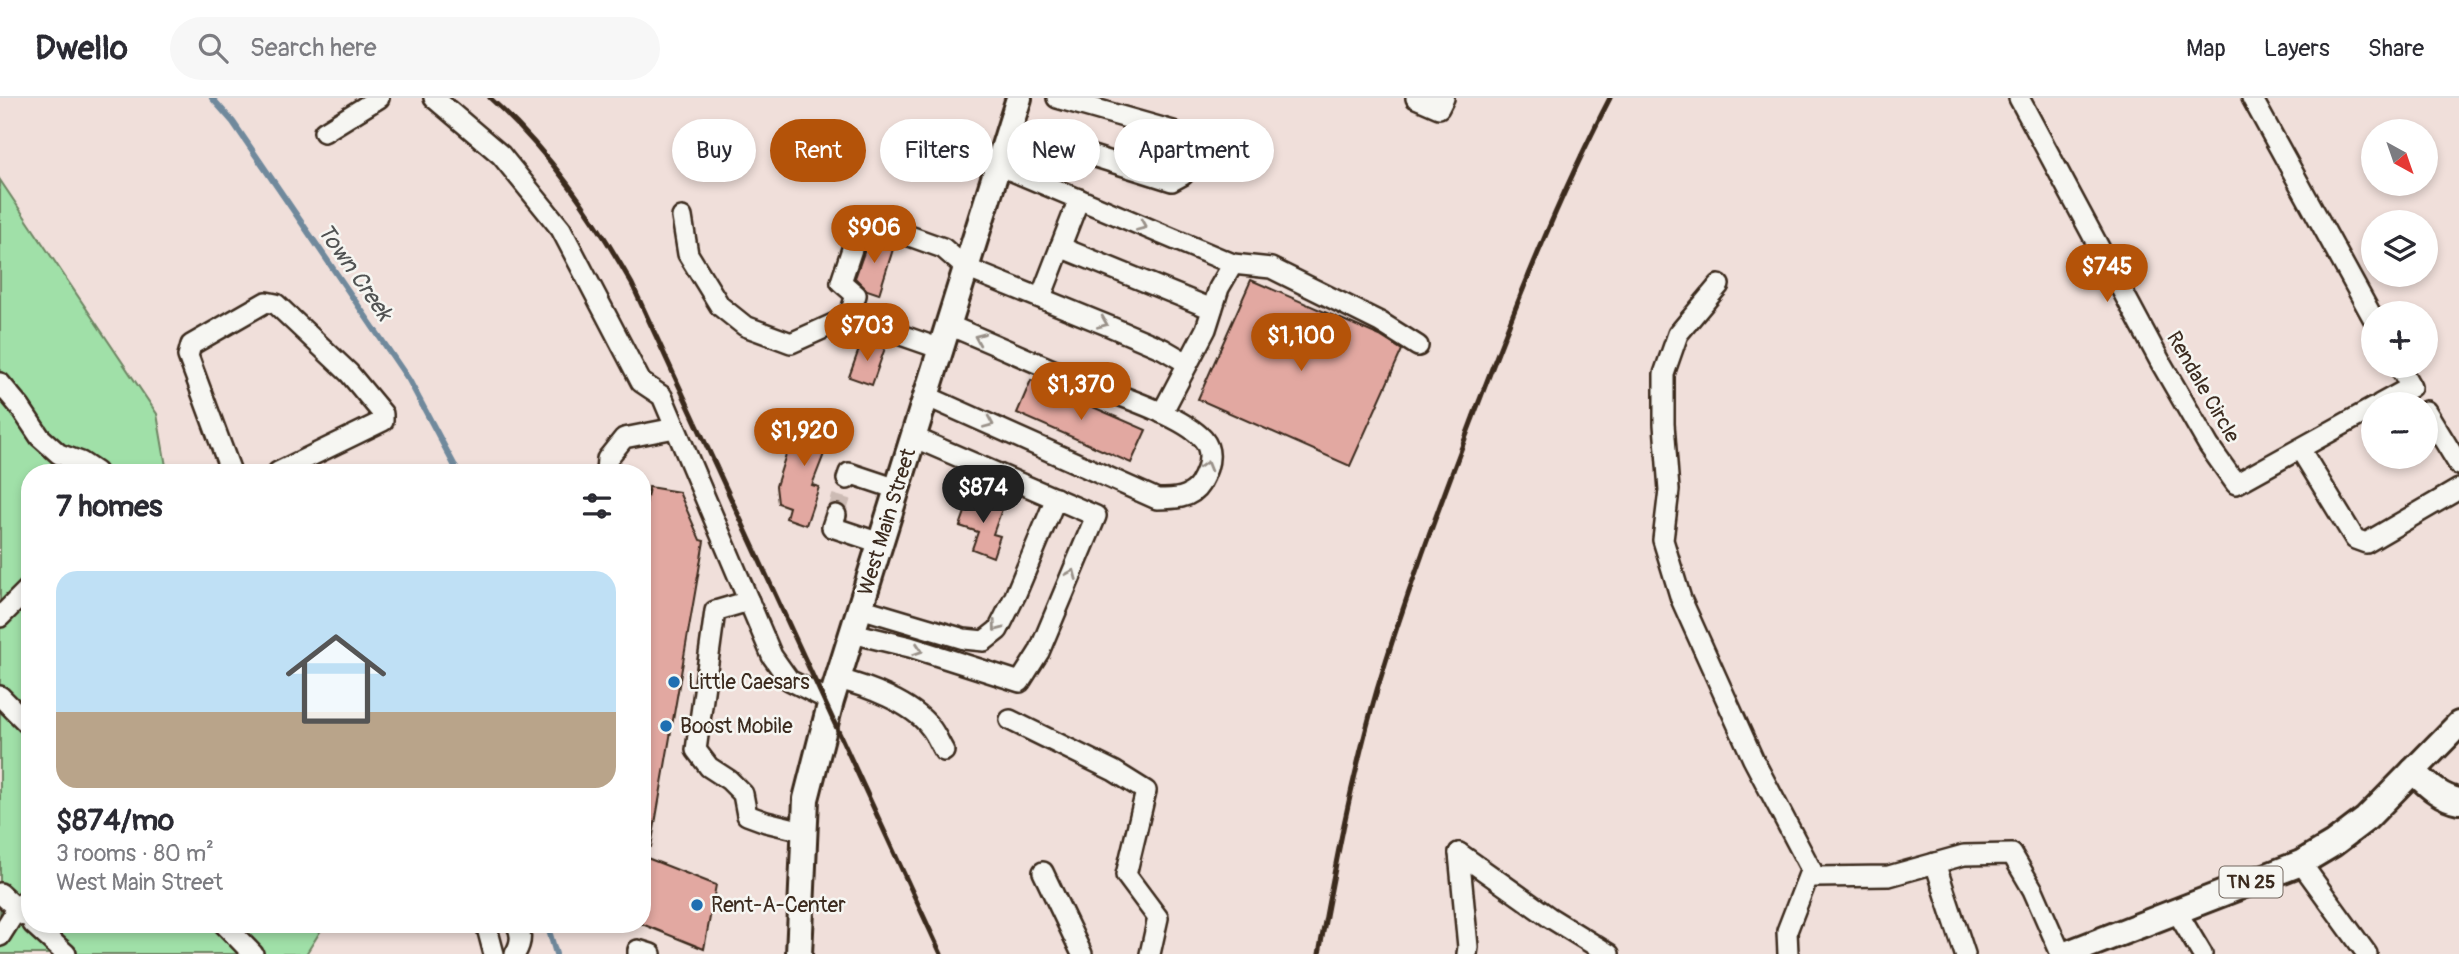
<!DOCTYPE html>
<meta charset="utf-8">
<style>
body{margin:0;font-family:Pangolin,sans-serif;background:#f7f7f7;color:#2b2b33;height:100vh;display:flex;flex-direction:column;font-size:26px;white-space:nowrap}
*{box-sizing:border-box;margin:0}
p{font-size:23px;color:#7c7c81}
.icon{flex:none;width:38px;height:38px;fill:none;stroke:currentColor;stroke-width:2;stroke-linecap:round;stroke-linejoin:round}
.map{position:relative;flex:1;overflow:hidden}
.panel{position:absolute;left:21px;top:366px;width:630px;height:469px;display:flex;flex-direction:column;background:#fff;border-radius:28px;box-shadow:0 4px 10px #0003}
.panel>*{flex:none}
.banner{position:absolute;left:672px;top:21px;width:665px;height:63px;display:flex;gap:14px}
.needle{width:46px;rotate:140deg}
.tools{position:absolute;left:2361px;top:21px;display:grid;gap:14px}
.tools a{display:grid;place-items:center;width:77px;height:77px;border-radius:50%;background:#fff;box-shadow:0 4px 10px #0003;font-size:35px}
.price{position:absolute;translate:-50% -60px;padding:0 16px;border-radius:24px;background:#b45309;color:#fff;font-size:23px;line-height:46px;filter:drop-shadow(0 2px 4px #0008)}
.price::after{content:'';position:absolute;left:50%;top:42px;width:21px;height:16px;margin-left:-10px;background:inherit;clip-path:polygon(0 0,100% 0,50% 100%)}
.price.on{background:#222;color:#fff}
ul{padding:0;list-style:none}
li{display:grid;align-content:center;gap:14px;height:371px;padding:0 35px}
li+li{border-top:2px solid #e1e1e2}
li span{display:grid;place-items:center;height:217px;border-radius:21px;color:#555}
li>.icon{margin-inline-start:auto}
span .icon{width:126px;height:126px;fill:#fffc;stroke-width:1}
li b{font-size:30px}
h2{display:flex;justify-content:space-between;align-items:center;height:84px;padding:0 35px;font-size:30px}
.pill{padding:0 24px;border-radius:32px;background:#fff;box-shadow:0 4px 10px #0003;font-size:24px;line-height:63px}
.pill.on{background:#b45309;color:#fff}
header{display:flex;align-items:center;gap:42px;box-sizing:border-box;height:98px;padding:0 35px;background:#fff;border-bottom:2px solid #e1e1e2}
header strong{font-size:33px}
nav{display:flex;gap:38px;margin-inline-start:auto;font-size:24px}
.search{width:490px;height:63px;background:#f7f7f7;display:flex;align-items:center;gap:18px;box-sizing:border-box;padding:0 24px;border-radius:38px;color:#7c7c81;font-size:26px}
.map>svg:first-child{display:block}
</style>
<header>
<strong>Dwello</strong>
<div class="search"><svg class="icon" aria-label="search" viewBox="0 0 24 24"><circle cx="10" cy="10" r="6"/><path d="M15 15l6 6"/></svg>Search here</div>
<nav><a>Map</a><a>Layers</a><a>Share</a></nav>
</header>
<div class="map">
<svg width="2459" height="856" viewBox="0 0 2459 856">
<rect width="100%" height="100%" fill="#f0dfda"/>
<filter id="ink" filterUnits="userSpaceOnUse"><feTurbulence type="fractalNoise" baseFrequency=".0143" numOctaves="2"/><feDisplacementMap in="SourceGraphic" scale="14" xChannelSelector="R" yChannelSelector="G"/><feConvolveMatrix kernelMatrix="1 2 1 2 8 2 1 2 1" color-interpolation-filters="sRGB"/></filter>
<g filter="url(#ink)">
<path fill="#a0e0a8" stroke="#6e8563" stroke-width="2" d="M0,82L157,316L167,374H30V826H325L306,856H0Z"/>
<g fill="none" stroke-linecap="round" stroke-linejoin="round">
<g stroke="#6f899c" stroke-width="6">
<path d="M212,0L233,24L409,282L458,374"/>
<path d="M547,826L556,856"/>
</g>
</g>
<g fill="#e2a8a1" stroke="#3b2a1e" stroke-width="2">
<path d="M869,140L894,148L879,196L867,192L855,180Z"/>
<path d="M1251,182L1380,238L1402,252L1350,368L1198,301Z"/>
<path d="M862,243L885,250L872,287L849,279Z"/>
<path d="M1031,282L1146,332L1131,365L1017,315Z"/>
<path d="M807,314L836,325L812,387L819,389L806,427L786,420L789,409L778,405L776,388L788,350L792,353Z"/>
<path d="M649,389L679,394L700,442L704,443L651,749L642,748V430Z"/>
<path d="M970,400L1002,411L993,436L1000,438L993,459L972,451L978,434L960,428Z"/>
<path d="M642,758L716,787L704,851L642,826Z"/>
</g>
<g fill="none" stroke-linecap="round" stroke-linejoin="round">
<path stroke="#ccbbb4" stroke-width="19" stroke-dasharray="19 10" stroke-linecap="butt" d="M836,417L847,381"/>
<defs>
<g id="minor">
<path d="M434,0L501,57L561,131L641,284L662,298L772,558L789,582L831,603"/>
<path d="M1416,0L1439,10L1444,0"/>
<path d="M2019,0L2161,265L2209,348L2236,386L2373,310"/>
<path d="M2252,0L2373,220"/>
<path d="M324,34L379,0"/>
<path d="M1008,36L1064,49L1172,83L1183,77L1190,48L1181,39L1173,33L1057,0"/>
<path d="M998,67L1233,166L1271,170L1380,224L1418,248"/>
<path d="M682,119L688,156L720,208L745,228L791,245L849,219L941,251"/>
<path d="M1060,149L1212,211"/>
<path d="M1719,187L1678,236L1664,276V326L1669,392L1663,442L1681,501L1753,661L1815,779L1889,778L1964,757L2012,756L2033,792L2061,856"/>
<path d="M1041,199L1079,101"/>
<path d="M849,219L856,197L841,184L862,121L943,150L966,170L1109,228L1163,251L1187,265"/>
<path d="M0,285L20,309L40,339L59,356L81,364L96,374"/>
<path d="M926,298L1157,401C1173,401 1191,401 1200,386C1208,372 1214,354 1203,341C1181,316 1105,293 1072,280C1031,263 990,244 948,227"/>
<path d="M2380,306L2411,289L2399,268"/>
<path d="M2426,313L2459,367"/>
<path d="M1162,315L1206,231L1219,190L1233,166"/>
<path d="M2300,351L2355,441L2366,445L2459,391"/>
<path d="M231,374L188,258L191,247L266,204L276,206L349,275L383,316V323L278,374"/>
<path d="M606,374L607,361L624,340L675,330"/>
<path d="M847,381L849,375L897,391"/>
<path d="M836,417L832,429L880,445"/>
<path d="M749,503L715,513L696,652L709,669L729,682L743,696L747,717L766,724L803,733"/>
<path d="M860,510L964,541L984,543L998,532L1015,498L1056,400"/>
<path d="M0,519L30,489"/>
<path d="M852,535L910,549L1020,584L1039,554L1096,418L913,339"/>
<path d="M838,581C866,588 912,605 930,629C936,636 939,645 944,653"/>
<path d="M0,598L30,628"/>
<path d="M1010,622L1114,673L1146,693L1126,777L1158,820L1150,856"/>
<path d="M1459,755L1549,819L1609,856"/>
<path d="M1459,755L1468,849L1467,856"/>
<path d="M1935,765L1965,856"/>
<path d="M2301,765L2367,856"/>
<path d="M1043,774L1082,856"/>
<path d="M0,795L25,818"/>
<path d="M2177,814L2202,856"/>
<path d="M33,826L66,856"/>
<path d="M224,826L253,856"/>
<path d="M486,826L494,856"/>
<path d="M0,838L17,811L30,798"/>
<path d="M515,856C521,846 523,836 516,826"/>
<path d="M638,856V852L651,856"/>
<path d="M1788,856L1787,833L1811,771"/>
</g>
<g id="major">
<path d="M2413,673C2428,687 2439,699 2459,703"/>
<path d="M799,856L806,701L831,603L1019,0"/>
<path d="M2066,856L2301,765L2333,746L2366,721L2459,626"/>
</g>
</defs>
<use href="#minor" stroke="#3b2a1e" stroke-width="24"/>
<use href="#major" stroke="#3b2a1e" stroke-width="30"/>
<use href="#minor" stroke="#f6f6f2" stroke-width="19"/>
<use href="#major" stroke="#f6f6f2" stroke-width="24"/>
<g stroke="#3b2a1e" stroke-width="5">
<path d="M490,0C549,53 593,117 632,186L941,856"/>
<path d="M1319,856C1335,768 1352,678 1377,592C1405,499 1440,407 1474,317C1515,209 1557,102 1610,0"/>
</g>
</g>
<defs><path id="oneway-chevron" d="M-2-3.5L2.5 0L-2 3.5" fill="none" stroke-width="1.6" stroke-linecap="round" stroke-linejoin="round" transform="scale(1.75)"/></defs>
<g stroke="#989088">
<use href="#oneway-chevron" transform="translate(1142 128) rotate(23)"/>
<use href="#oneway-chevron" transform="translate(1103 225) rotate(23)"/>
<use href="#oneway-chevron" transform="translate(979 240) rotate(-157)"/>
<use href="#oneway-chevron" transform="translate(989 325) rotate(23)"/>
<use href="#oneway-chevron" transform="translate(1206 368) rotate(-74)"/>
<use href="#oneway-chevron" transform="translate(1072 476) rotate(-67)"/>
<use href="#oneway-chevron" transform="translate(997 529) rotate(127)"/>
<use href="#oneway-chevron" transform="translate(918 552) rotate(18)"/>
</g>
</g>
<g fill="#1f6fb2" stroke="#f6f6f2" stroke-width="2.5">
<circle cx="674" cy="584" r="7"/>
<circle cx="666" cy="628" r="7"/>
<circle cx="697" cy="807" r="7"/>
</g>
<g text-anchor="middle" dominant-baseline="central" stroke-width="5" stroke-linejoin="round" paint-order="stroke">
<rect fill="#f6f6f2" stroke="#73675e" stroke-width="2" x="2219.5" y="768.5" width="63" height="31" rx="5"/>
<g font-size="19" font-weight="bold" fill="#3b2a1e">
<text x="2251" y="784">TN 25</text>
</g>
<g font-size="21" fill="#3b2a1e" stroke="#f6f6f2">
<text transform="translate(2203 289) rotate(60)">Rendale Circle</text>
<text transform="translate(887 424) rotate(-73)">West Main Street</text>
</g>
<g font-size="21" fill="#3b2a1e" stroke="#f6f6f2" text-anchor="start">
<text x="688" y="584">Little Caesars</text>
<text x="680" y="628">Boost Mobile</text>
<text x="711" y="807">Rent-A-Center</text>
</g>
<g font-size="23" font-style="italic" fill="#505252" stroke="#f6f6f2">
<text transform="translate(355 174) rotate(55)">Town Creek</text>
</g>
</g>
</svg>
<div class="tools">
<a><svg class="needle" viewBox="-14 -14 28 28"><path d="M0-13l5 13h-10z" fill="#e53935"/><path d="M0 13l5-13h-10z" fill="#7c7c81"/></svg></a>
<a><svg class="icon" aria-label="layers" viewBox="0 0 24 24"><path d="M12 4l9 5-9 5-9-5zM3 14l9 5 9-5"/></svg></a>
<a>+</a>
<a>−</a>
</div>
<b class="price" style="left:874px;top:167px">$906</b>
<b class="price" style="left:2107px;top:206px">$745</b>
<b class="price" style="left:867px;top:265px">$703</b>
<b class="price" style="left:1301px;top:275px">$1,100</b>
<b class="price" style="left:1081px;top:324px">$1,370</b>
<b class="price" style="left:804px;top:370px">$1,920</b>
<b class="price on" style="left:983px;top:427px">$874</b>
<div class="banner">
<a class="pill">Buy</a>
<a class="pill on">Rent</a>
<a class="pill">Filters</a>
<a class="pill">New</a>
<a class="pill">Apartment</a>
</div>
<section class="panel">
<h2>7 homes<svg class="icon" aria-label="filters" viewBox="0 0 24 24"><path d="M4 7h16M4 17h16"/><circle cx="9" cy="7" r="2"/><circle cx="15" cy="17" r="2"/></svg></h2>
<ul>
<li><span style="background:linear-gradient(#bfe0f5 65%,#b9a48a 0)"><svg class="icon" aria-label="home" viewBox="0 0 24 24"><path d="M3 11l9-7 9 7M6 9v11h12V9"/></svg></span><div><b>$874/mo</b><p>3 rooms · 80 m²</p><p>West Main Street</p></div></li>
</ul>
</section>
</div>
